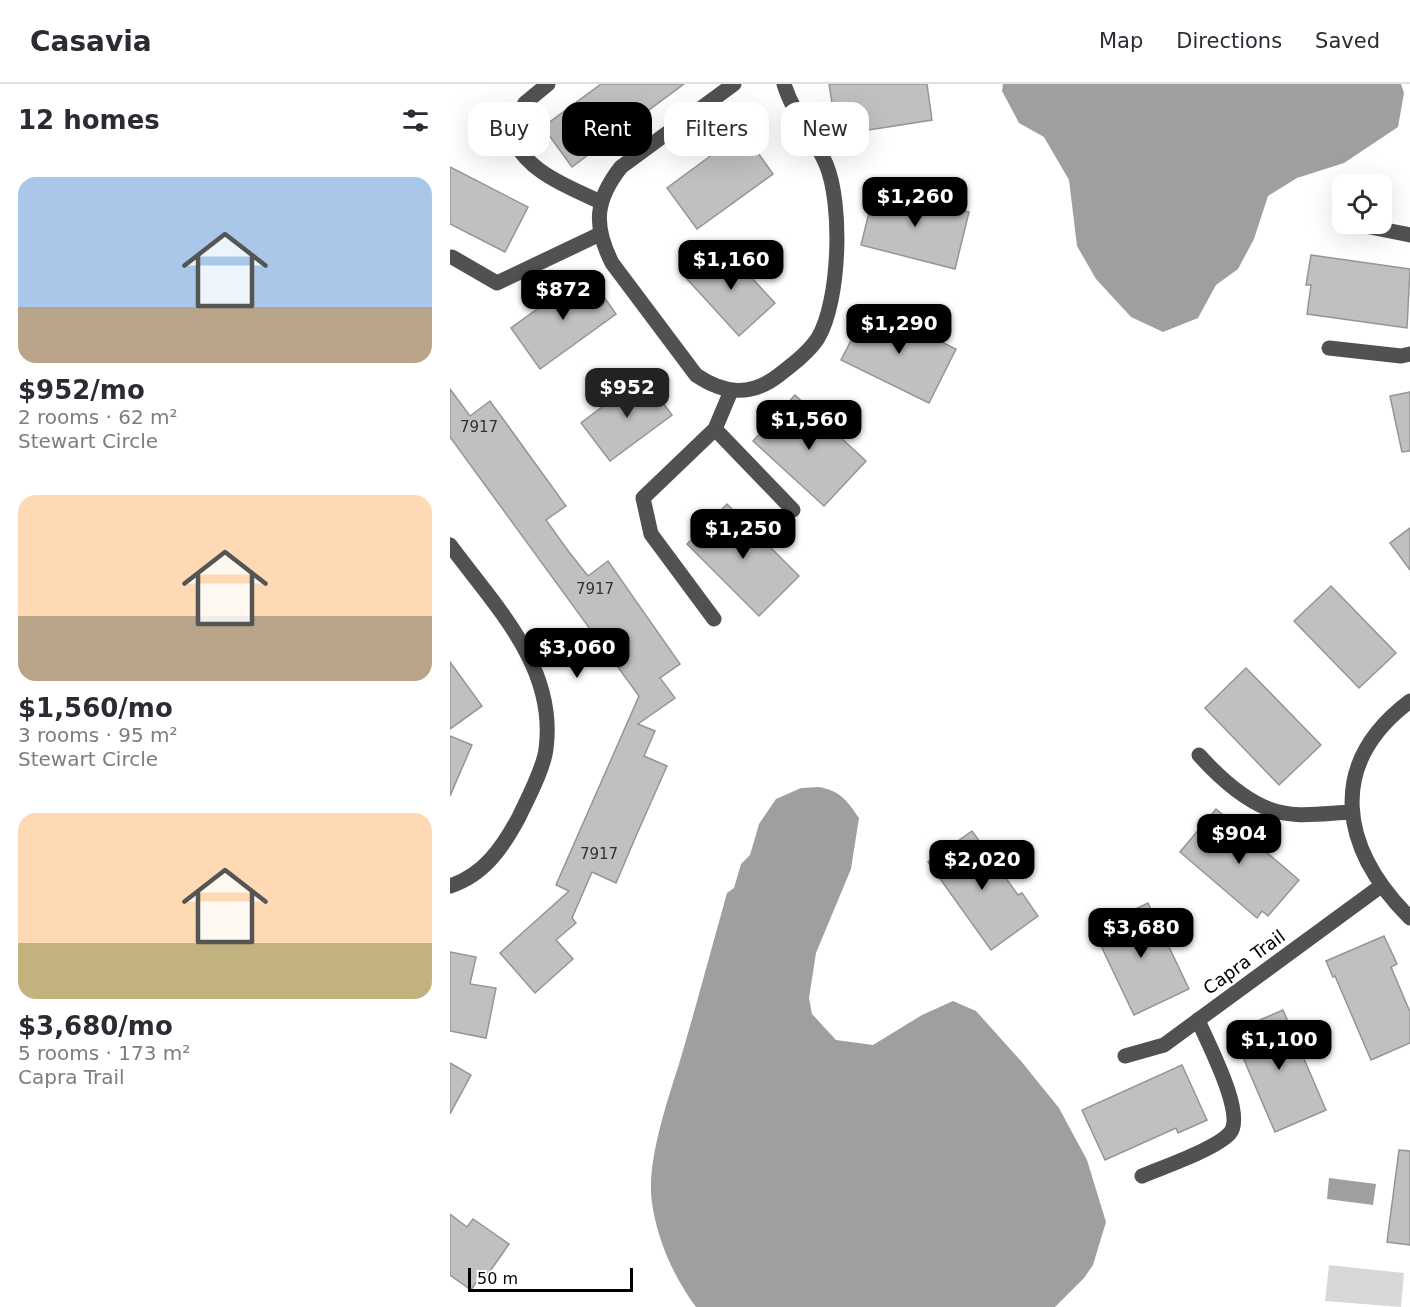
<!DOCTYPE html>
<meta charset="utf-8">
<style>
body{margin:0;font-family:"DejaVu Sans",sans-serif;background:#f2f2f3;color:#2b2b33;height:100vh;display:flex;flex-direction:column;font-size:22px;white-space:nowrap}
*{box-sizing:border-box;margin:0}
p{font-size:20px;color:#7c7c81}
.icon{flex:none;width:33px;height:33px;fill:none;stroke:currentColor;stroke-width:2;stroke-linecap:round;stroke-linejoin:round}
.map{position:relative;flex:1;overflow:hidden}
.sheet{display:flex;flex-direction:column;background:#fff;width:450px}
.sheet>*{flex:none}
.top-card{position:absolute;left:18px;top:18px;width:570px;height:54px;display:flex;gap:12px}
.buttons{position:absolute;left:882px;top:90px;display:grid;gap:12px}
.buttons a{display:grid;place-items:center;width:60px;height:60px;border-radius:12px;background:#fff;box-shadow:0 6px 24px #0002;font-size:30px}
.scale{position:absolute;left:18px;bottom:15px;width:165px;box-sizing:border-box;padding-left:6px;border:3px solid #000;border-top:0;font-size:16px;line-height:21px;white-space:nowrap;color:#000;-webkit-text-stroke:4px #fff;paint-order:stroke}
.price{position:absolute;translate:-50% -51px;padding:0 14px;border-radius:12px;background:#000;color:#fff;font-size:20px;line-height:39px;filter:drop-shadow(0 2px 3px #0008)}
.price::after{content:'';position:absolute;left:50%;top:36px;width:18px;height:14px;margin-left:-9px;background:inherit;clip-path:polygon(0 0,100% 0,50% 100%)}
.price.selected{background:#222;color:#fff}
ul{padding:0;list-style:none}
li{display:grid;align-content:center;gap:12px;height:318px;padding:0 18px}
li span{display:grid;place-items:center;height:186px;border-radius:18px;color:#555}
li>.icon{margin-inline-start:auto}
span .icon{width:108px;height:108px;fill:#fffc;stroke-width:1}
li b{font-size:26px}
h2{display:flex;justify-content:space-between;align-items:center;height:72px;padding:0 18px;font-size:26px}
.pill{padding:0 21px;border-radius:18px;background:#fff;box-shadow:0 6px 24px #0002;font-size:21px;line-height:54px}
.pill.selected{background:#000;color:#fff}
header{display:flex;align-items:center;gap:36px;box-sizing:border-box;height:84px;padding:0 30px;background:#fff;border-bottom:2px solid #e1e1e2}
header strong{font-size:28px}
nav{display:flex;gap:33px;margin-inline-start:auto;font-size:21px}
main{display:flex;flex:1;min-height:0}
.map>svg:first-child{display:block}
</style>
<header>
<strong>Casavia</strong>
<nav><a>Map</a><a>Directions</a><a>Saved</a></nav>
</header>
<main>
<section class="sheet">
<h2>12 homes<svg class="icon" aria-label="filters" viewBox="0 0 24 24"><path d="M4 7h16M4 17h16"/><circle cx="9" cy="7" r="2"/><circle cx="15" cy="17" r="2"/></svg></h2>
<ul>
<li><span style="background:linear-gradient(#a9c7e8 70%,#b9a48a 0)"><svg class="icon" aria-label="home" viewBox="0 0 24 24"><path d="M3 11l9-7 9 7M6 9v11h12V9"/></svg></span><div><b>$952/mo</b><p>2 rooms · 62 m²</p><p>Stewart Circle</p></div></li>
<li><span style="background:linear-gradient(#ffd9b3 65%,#b9a48a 0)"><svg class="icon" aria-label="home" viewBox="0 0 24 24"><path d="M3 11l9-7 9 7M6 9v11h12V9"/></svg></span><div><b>$1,560/mo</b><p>3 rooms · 95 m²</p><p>Stewart Circle</p></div></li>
<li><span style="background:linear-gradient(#ffd9b3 70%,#c2b280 0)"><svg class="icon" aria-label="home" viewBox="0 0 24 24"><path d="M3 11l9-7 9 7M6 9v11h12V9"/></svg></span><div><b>$3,680/mo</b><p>5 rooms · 173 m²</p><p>Capra Trail</p></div></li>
</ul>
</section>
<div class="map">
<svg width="960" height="1223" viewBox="0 0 960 1223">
<rect width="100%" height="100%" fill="#fff"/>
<path fill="#d8d8d8" d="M879,1181L954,1189L951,1223L875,1217Z"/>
<g fill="#9f9f9f">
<path d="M553,0H951L954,9L948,43L894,79L847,94L818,112L804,155L788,185L766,201L748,234L713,248L681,233L646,195L627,162L619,96L594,53L569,39L552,7Z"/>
<path d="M369,703C390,707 397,716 409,734L401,785L366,869L359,914L362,930L386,956L423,961L472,931L503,917L526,927L571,977L609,1024L637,1076L656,1138L643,1181L634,1194L605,1223H246C224,1194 207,1155 202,1119C196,1079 217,1018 229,980C246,923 261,866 277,809L284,804L291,780L300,771L309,740L326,715L351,704Z"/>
<path d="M879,1094L926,1100L923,1121L877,1115Z"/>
</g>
<g fill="#c0c0c0" stroke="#959595" stroke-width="1.5">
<path d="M151,0H234L122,83L93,43Z"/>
<path d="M379,0H477L482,36L387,51Z"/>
<path d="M293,48L323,90L247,145L217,104Z"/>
<path d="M0,83L78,123L55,168L0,140Z"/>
<path d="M425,104L519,128L505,185L411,161Z"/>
<path d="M273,163L325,219L289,252L237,195Z"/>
<path d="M861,171L960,185L957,244L857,230L861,201H856Z"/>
<path d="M137,189L166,230L90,285L61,244Z"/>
<path d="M419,222L506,265L479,319L391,276Z"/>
<path d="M193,292L222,331L160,377L131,339Z"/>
<path d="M0,305L20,332L40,317L116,422L96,436L119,468L138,492L158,477L230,580L210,594L225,614L188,640L205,647L194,672L217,682L186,752L166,799L142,788L122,834L126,839L106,856L123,875L85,909L50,869L119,807L106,801L189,612L0,353Z"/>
<path d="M960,308V367L952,368L940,312Z"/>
<path d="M345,311L416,377L374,422L303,357Z"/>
<path d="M277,420L349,492L309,532L237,460Z"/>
<path d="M960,444V486L940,459Z"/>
<path d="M881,502L946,569L909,604L844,537Z"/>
<path d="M0,578L32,622L0,645Z"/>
<path d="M796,584L871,661L829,701L755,624Z"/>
<path d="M0,652L22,661L0,712Z"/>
<path d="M766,725L849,796L818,832L812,827L807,834L730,768Z"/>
<path d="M522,747L568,811L572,809L588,832L541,866L478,778Z"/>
<path d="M698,819L739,905L684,931L643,845Z"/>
<path d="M934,852L947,880L941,883L960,928V959L921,976L885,892L883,893L876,877Z"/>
<path d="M0,868L26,873L20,900L46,904L36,954L0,947Z"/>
<path d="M833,926L876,1026L825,1048L782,948Z"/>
<path d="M0,979L21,991L0,1030Z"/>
<path d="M732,981L757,1036L728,1049L726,1044L655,1076L632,1026Z"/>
<path d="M949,1066L960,1067V1161L937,1158Z"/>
<path d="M0,1130L17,1143L23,1135L59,1160L36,1193L32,1190L21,1206L0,1191Z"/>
</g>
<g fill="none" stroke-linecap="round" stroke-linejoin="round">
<g stroke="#515151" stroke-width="15">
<path d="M98,0L75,19L60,47C72,86 116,102 151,118"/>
<path d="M284,0L171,83C145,116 143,141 162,179L246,291C274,310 301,313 329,291C343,280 358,269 368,254C390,217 393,120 376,80C364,52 343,30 334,0"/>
<path d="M905,140L960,151"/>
<path d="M2,173L47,199L150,150"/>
<path d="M879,264L951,272L960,270"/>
<path d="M265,345L343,426"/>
<path d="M0,461C45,522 107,583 96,665C94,684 77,716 69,733C53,763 34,791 0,802"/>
<path d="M264,535L201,450L193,414L265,345L281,307"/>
<path d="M960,617C875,681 891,765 960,834"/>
<path d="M749,671C767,691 793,715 819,725C844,735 875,729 902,728"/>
<path d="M675,972L714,961L931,802"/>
<path d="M692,1092C713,1083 766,1065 780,1049C796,1030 757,958 748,936"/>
</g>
</g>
<g text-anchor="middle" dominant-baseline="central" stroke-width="4.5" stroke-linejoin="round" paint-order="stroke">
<g font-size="15" fill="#303030">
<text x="29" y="343">7917</text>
<text x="145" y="505">7917</text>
<text x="149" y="770">7917</text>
</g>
<g font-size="18" fill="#000" stroke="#fff">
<text transform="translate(794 878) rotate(-36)">Capra Trail</text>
</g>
</g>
</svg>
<div class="buttons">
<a><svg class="icon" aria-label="locate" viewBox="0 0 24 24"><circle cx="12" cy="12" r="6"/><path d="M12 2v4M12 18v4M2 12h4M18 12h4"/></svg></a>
</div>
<div class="scale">50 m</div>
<b class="price" style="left:465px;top:144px">$1,260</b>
<b class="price" style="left:281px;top:207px">$1,160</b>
<b class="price" style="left:113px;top:237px">$872</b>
<b class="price" style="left:449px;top:271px">$1,290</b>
<b class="price selected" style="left:177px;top:335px">$952</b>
<b class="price" style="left:359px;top:367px">$1,560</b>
<b class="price" style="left:293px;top:476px">$1,250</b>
<b class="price" style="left:127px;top:595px">$3,060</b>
<b class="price" style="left:789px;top:781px">$904</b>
<b class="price" style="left:532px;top:807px">$2,020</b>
<b class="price" style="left:691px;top:875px">$3,680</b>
<b class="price" style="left:829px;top:987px">$1,100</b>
<div class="top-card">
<a class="pill">Buy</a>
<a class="pill selected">Rent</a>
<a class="pill">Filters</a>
<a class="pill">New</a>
</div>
</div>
</main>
